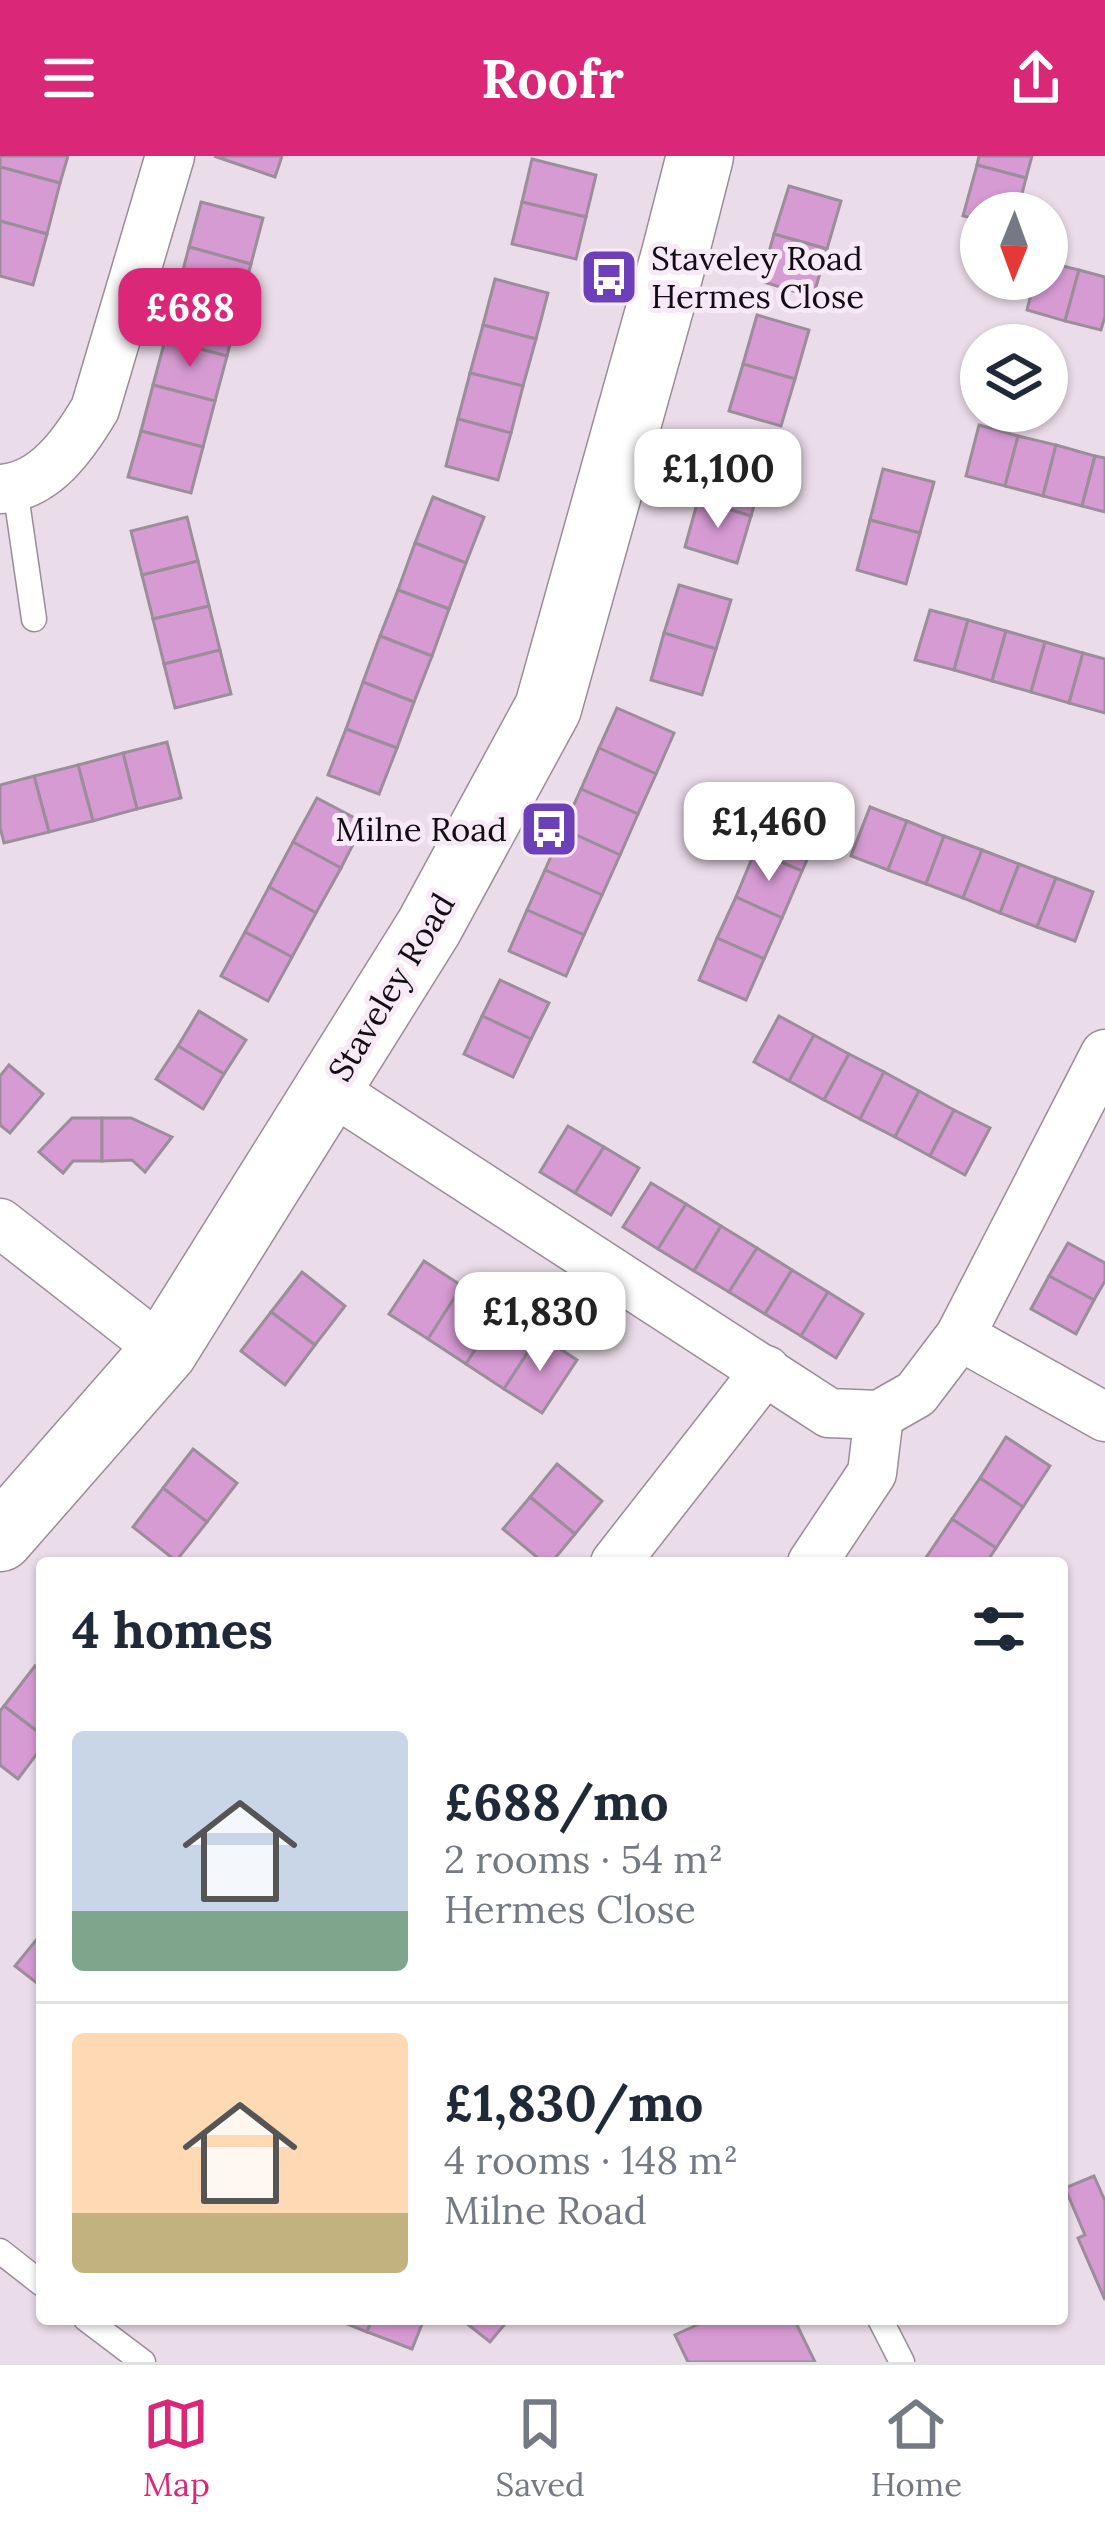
<!DOCTYPE html>
<meta charset="utf-8">
<style>
body{margin:0;font-family:Lora,serif;background:#f2f2f3;color:#1f2937;height:100vh;display:flex;flex-direction:column;font-size:45px;white-space:nowrap}
*{box-sizing:border-box;margin:0}
p{font-size:39px;color:#747a83}
.icon{flex:none;width:66px;height:66px;fill:none;stroke:currentColor;stroke-width:2;stroke-linecap:round;stroke-linejoin:round}
.map{position:relative;flex:1;overflow:hidden}
.drawer{position:absolute;left:36px;top:1401px;width:1032px;height:768px;display:flex;flex-direction:column;background:#fff;border-radius:12px;box-shadow:0 3px 9px #0004}
.drawer>*{flex:none}
.needle{width:78px;rotate:181deg}
.tools{position:absolute;left:960px;top:36px;display:grid;gap:24px}
.tools a{display:grid;place-items:center;width:108px;height:108px;border-radius:50%;background:#fff;box-shadow:0 3px 9px #0004;font-size:60px}
.price{position:absolute;translate:-50% -102px;padding:0 27px;border-radius:24px;background:#fff;color:#222;font-size:39px;line-height:78px;filter:drop-shadow(0 3px 6px #0008)}
.price::after{content:'';position:absolute;left:50%;top:72px;width:36px;height:27px;margin-left:-18px;background:inherit;clip-path:polygon(0 0,100% 0,50% 100%)}
.price.active{background:#db2777;color:#fff}
ul{padding:0;list-style:none}
li{display:flex;align-items:center;gap:36px;height:300px;padding:0 36px}
li+li{border-top:3px solid #e0e1e3}
li span{display:grid;place-items:center;flex:none;width:336px;height:240px;border-radius:12px;color:#555}
li>.icon{margin-inline-start:auto}
span .icon{width:144px;height:144px;fill:#fffc;stroke-width:1}
li b{font-size:51px}
h2{display:flex;justify-content:space-between;align-items:center;height:144px;padding:0 36px;font-size:51px}
header{display:flex;justify-content:space-between;align-items:center;height:156px;padding:0 36px;background:#db2777;color:#fff;font-size:54px;font-weight:700}
.dock{display:flex;justify-content:space-around;align-items:center;height:168px;border-top:3px solid #e0e1e3;background:#fff;font-size:33px;color:#747a83}
.dock a{display:grid;justify-items:center;gap:6px}
.dock .active{color:#db2777}
.map>svg:first-child{display:block}
</style>
<header><svg class="icon" aria-label="menu" viewBox="0 0 24 24"><path d="M4 6h16M4 12h16M4 18h16"/></svg>Roofr<svg class="icon" aria-label="share" viewBox="0 0 24 24"><path d="M12 15V3M7 8l5-5 5 5M5 13v7h14v-7"/></svg></header>
<div class="map">
<svg width="1105" height="2206" viewBox="0 0 1105 2206">
<rect width="100%" height="100%" fill="#eadce9"/>
<g fill="#d79bd4" stroke="#9b8d9a" stroke-width="3">
<path d="M0,0H68L60,27L0,11Z"/>
<path d="M214,0H282L275,21Z"/>
<path d="M979,0H1032L1026,22L977,9Z"/>
<path d="M532,3L596,19L586,61L522,46Z"/>
<path d="M977,9L1026,22L1017,57H981V64L963,60Z"/>
<path d="M0,11L60,27L47,78L0,65Z"/>
<path d="M789,30L841,45L827,93L774,78Z"/>
<path d="M201,46L263,62L251,108L189,91Z"/>
<path d="M522,46L586,61L576,103L512,88Z"/>
<path d="M0,65L47,78L33,129L0,120Z"/>
<path d="M774,78L827,93L813,141L761,125Z"/>
<path d="M189,91L251,108L239,154L177,137Z"/>
<path d="M1047,106L1079,114L1065,165L1027,154L1035,123H1047Z"/>
<path d="M1079,114L1105,121V160L1101,174L1065,165Z"/>
<path d="M495,123L548,137L536,183L483,169Z"/>
<path d="M177,137L239,154L227,200L165,184Z"/>
<path d="M757,159L809,174L795,223L743,208Z"/>
<path d="M483,169L536,183L523,230L470,217Z"/>
<path d="M165,184L227,200L215,245L153,229Z"/>
<path d="M743,208L795,223L781,270L729,255Z"/>
<path d="M470,217L523,230L511,277L458,263Z"/>
<path d="M153,229L215,245L203,291L141,275Z"/>
<path d="M458,263L511,277L498,324L446,310Z"/>
<path d="M979,269L1018,280L1005,330L966,320Z"/>
<path d="M141,275L203,291L191,337L128,321Z"/>
<path d="M1018,280L1056,289L1043,340L1005,330Z"/>
<path d="M1056,289L1095,300L1082,350L1043,340Z"/>
<path d="M713,296L765,311L751,360L698,344Z"/>
<path d="M1095,300L1105,302V356L1082,350Z"/>
<path d="M883,313L934,326L920,377L870,364Z"/>
<path d="M433,341L484,361L466,407L415,387Z"/>
<path d="M698,344L751,360L737,407L685,391Z"/>
<path d="M187,361L198,405L142,419L131,375Z"/>
<path d="M870,364L920,377L906,428L857,414Z"/>
<path d="M415,387L466,407L449,453L398,434Z"/>
<path d="M198,405L209,450L153,463L142,419Z"/>
<path d="M679,429L731,444L716,493L664,477Z"/>
<path d="M398,434L449,453L432,500L380,480Z"/>
<path d="M209,450L220,494L164,508L153,463Z"/>
<path d="M930,454L968,464L954,514L915,504Z"/>
<path d="M968,464L1006,475L992,525L954,514Z"/>
<path d="M1006,475L1045,486L1031,536L992,525Z"/>
<path d="M664,477L716,493L702,539L651,524Z"/>
<path d="M380,480L432,500L414,546L363,526Z"/>
<path d="M1045,486L1083,497L1069,547L1031,536Z"/>
<path d="M220,494L231,538L175,552L164,508Z"/>
<path d="M1083,497L1105,503V557L1069,547Z"/>
<path d="M363,526L414,546L397,592L346,573Z"/>
<path d="M617,552L674,577L656,618L599,592Z"/>
<path d="M346,573L397,592L379,638L328,619Z"/>
<path d="M167,586L181,642L137,653L123,597Z"/>
<path d="M599,592L656,618L638,658L581,633Z"/>
<path d="M123,597L137,653L93,665L78,609Z"/>
<path d="M78,609L93,665L49,676L34,620Z"/>
<path d="M34,620L49,676L4,687L0,671V629Z"/>
<path d="M581,633L638,658L620,699L563,673Z"/>
<path d="M317,642L364,667L341,712L293,686Z"/>
<path d="M870,651L907,665L888,714L851,700Z"/>
<path d="M771,658L818,679L802,715L755,695Z"/>
<path d="M907,665L944,680L926,728L888,714Z"/>
<path d="M563,673L620,699L602,739L545,714Z"/>
<path d="M944,680L982,694L963,742L926,728Z"/>
<path d="M293,686L341,712L316,757L269,731Z"/>
<path d="M982,694L1019,708L1000,757L963,742Z"/>
<path d="M755,695L802,715L782,762L736,741Z"/>
<path d="M1019,708L1056,722L1037,771L1000,757Z"/>
<path d="M545,714L602,739L584,779L527,754Z"/>
<path d="M1056,722L1093,736L1075,785L1037,771Z"/>
<path d="M269,731L316,757L292,801L245,776Z"/>
<path d="M736,741L782,762L764,803L717,782Z"/>
<path d="M527,754L584,779L566,820L509,795Z"/>
<path d="M245,776L292,801L268,845L221,820Z"/>
<path d="M717,782L764,803L746,844L699,824Z"/>
<path d="M500,824L549,847L531,883L482,860Z"/>
<path d="M199,855L246,884L224,918L178,890Z"/>
<path d="M482,860L531,883L513,921L464,898Z"/>
<path d="M779,860L814,879L789,925L754,906Z"/>
<path d="M814,879L849,898L824,944L789,925Z"/>
<path d="M178,890L224,918L203,953L156,923Z"/>
<path d="M849,898L884,916L860,963L824,944Z"/>
<path d="M9,909L43,938L10,977L0,969V920Z"/>
<path d="M884,916L919,935L895,981L860,963Z"/>
<path d="M919,935L954,954L930,1000L895,981Z"/>
<path d="M954,954L990,972L965,1019L930,1000Z"/>
<path d="M72,962H102V1005H73L63,1017L39,996Z"/>
<path d="M102,962H131L172,981L145,1016L132,1004L102,1005Z"/>
<path d="M568,970L604,991L575,1037L540,1016Z"/>
<path d="M604,991L639,1012L611,1059L575,1037Z"/>
<path d="M651,1027L686,1048L658,1093L623,1071Z"/>
<path d="M686,1048L721,1070L694,1115L658,1093Z"/>
<path d="M721,1070L757,1092L729,1136L694,1115Z"/>
<path d="M1068,1087L1105,1107V1125L1094,1144L1049,1120Z"/>
<path d="M757,1092L792,1114L765,1158L729,1136Z"/>
<path d="M424,1105L462,1130L428,1183L389,1158Z"/>
<path d="M792,1114L828,1136L801,1180L765,1158Z"/>
<path d="M302,1116L345,1150L315,1189L271,1156Z"/>
<path d="M1049,1120L1094,1144L1076,1178L1031,1153Z"/>
<path d="M462,1130L500,1154L466,1208L428,1183Z"/>
<path d="M828,1136L863,1158L836,1202L801,1180Z"/>
<path d="M500,1154L539,1179L504,1233L466,1208Z"/>
<path d="M271,1156L315,1189L285,1229L241,1195Z"/>
<path d="M539,1179L577,1204L542,1257L504,1233Z"/>
<path d="M1006,1281L1050,1310L1023,1351L980,1322Z"/>
<path d="M193,1293L237,1327L207,1366L163,1332Z"/>
<path d="M557,1308L602,1345L575,1378L530,1341Z"/>
<path d="M980,1322L1023,1351L996,1392L952,1363Z"/>
<path d="M163,1332L207,1366L176,1405L133,1371Z"/>
<path d="M530,1341L575,1378L551,1407H544L503,1373Z"/>
<path d="M952,1363L996,1392L986,1407H931L925,1403Z"/>
<path d="M35,1510L42,1516V1579L4,1550Z"/>
<path d="M4,1550L42,1579V1591L18,1623L0,1609V1555Z"/>
<path d="M42,1777V1831L15,1810Z"/>
<path d="M1094,2020L1105,2045V2144L1078,2082L1085,2079L1065,2032Z"/>
<path d="M335,2163H372L367,2176Z"/>
<path d="M372,2163H424L412,2193L367,2176Z"/>
<path d="M461,2163H509L490,2186Z"/>
<path d="M710,2163H794L815,2206H688L675,2179Z"/>
</g>
<g fill="none" stroke-linecap="round" stroke-linejoin="round">
<defs>
<g id="lane">
<path d="M15,332L34,463"/>
<path d="M0,2095L42,2128"/>
<path d="M86,2163L143,2206"/>
<path d="M880,2163L902,2206"/>
</g>
<g id="street">
<path d="M0,333C45,331 74,288 95,253L170,0"/>
<path d="M330,933L829,1257L879,1259L916,1238L960,1180L1105,898"/>
<path d="M0,1067L164,1195"/>
<path d="M960,1180L1105,1261"/>
<path d="M615,1407L766,1214"/>
<path d="M812,1407L872,1317L879,1259"/>
</g>
<path id="secondary" d="M0,1382L164,1195L429,771L548,552L675,98L700,0"/>
</defs>
<use href="#lane" stroke="#9a8c99" stroke-width="27"/>
<use href="#street" stroke="#9a8c99" stroke-width="51"/>
<use href="#secondary" stroke="#9a8c99" stroke-width="69"/>
<use href="#lane" stroke="#fff" stroke-width="24"/>
<use href="#street" stroke="#fff" stroke-width="48"/>
<use href="#secondary" stroke="#fff" stroke-width="66"/>
</g>
<defs>
<symbol id="bus-square" viewBox="-11 -11 22 22"><rect x="-9" y="-9" width="18" height="18" rx="4" fill="#6b40b8" stroke="#f8e9f6"/><path d="M-5-6H5V4H4V6H2V4H-2V6H-4V4H-5ZM-3.5-4V0h7V-4ZM-3.5 1.2v1.5H-2V1.2ZM2 1.2v1.5H3.5V1.2Z" fill="#fff"/></symbol>
</defs>
<g fill-rule="evenodd">
<use href="#bus-square" x="576" y="88" width="66" height="66"/>
<use href="#bus-square" x="516" y="640" width="66" height="66"/>
</g>
<g text-anchor="middle" dominant-baseline="central" stroke-width="10" stroke-linejoin="round" paint-order="stroke">
<g font-size="33" fill="#120d12" stroke="#f8e9f6" text-anchor="start">
<text x="651" y="102">Staveley Road<tspan x="651" dy="38">Hermes Close</tspan></text>
<text x="507" y="673" text-anchor="end">Milne Road</text>
</g>
<g font-size="33" fill="#120d12" stroke="#f8e9f6">
<text transform="translate(391 831) rotate(-59)">Staveley Road</text>
</g>
</g>
</svg>
<div class="tools">
<a><svg class="needle" viewBox="-14 -14 28 28"><path d="M0-13l5 13h-10z" fill="#e53935"/><path d="M0 13l5-13h-10z" fill="#747a83"/></svg></a>
<a><svg class="icon" aria-label="layers" viewBox="0 0 24 24"><path d="M12 4l9 5-9 5-9-5zM3 14l9 5 9-5"/></svg></a>
</div>
<b class="price active" style="left:190px;top:214px">£688</b>
<b class="price" style="left:718px;top:375px">£1,100</b>
<b class="price" style="left:769px;top:728px">£1,460</b>
<b class="price" style="left:540px;top:1218px">£1,830</b>
<section class="drawer">
<h2>4 homes<svg class="icon" aria-label="filters" viewBox="0 0 24 24"><path d="M4 7h16M4 17h16"/><circle cx="9" cy="7" r="2"/><circle cx="15" cy="17" r="2"/></svg></h2>
<ul>
<li><span style="background:linear-gradient(#c9d6e8 75%,#7fa58c 0)"><svg class="icon" aria-label="home" viewBox="0 0 24 24"><path d="M3 11l9-7 9 7M6 9v11h12V9"/></svg></span><div><b>£688/mo</b><p>2 rooms · 54 m²</p><p>Hermes Close</p></div></li>
<li><span style="background:linear-gradient(#ffd9b3 75%,#c2b280 0)"><svg class="icon" aria-label="home" viewBox="0 0 24 24"><path d="M3 11l9-7 9 7M6 9v11h12V9"/></svg></span><div><b>£1,830/mo</b><p>4 rooms · 148 m²</p><p>Milne Road</p></div></li>
</ul>
</section>
</div>
<nav class="dock">
<a class="active"><svg class="icon" aria-label="map" viewBox="0 0 24 24"><path d="M3 6l6-2 6 2 6-2v14l-6 2-6-2-6 2zM9 4v14M15 6v14"/></svg>Map</a>
<a><svg class="icon" aria-label="saved" viewBox="0 0 24 24"><path d="M7 4h10v16l-5-4-5 4z"/></svg>Saved</a>
<a><svg class="icon" aria-label="home" viewBox="0 0 24 24"><path d="M3 11l9-7 9 7M6 9v11h12V9"/></svg>Home</a>
</nav>
